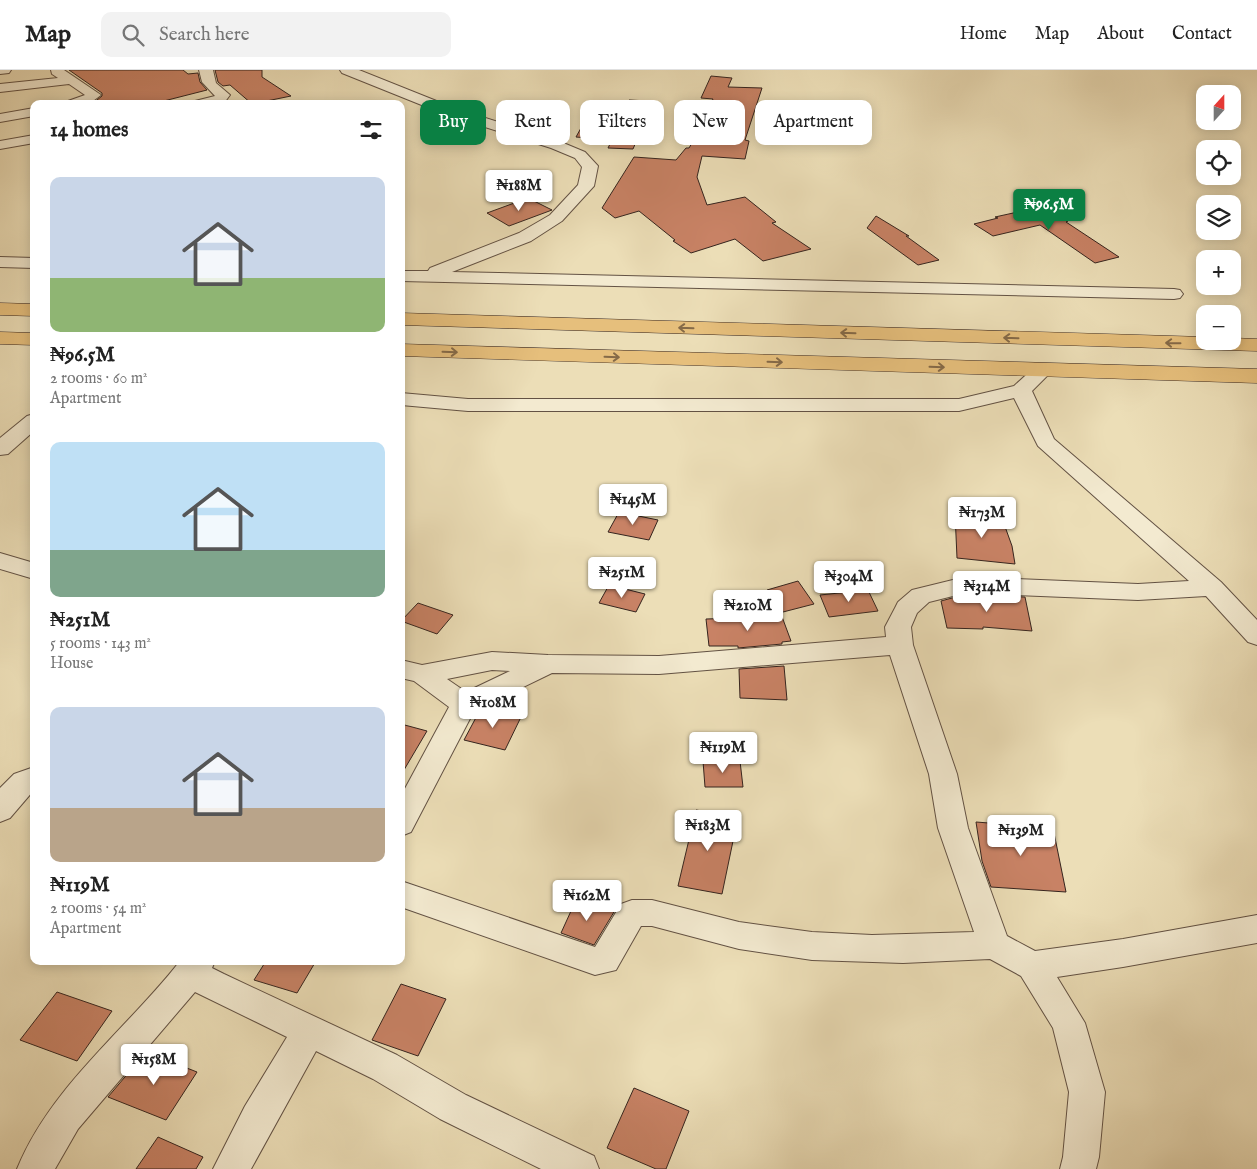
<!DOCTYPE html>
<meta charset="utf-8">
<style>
body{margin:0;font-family:"IM FELL English",serif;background:#f2f2f2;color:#222;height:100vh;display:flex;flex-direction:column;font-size:19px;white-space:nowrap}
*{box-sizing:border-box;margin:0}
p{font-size:16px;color:#767676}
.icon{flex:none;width:28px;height:28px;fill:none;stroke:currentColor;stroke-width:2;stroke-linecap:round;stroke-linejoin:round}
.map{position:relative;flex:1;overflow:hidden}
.details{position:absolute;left:30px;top:30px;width:375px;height:865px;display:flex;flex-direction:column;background:#fff;border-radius:10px;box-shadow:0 2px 12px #0003}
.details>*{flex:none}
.top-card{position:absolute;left:420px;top:30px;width:475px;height:45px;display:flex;gap:10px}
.needle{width:32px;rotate:21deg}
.tools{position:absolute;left:1196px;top:15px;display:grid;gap:10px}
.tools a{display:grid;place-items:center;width:45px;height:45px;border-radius:10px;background:#fff;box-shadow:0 2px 12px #0003;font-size:25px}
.price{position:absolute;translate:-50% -42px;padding:0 11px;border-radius:5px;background:#fff;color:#222;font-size:16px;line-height:32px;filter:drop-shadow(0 1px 2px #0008)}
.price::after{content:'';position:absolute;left:50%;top:30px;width:15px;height:11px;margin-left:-8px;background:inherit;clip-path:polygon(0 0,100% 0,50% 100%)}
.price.selected{background:#0b8043;color:#fff}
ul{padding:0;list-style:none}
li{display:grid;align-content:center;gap:10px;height:265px;padding:0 20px}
li span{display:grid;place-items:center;height:155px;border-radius:10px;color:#555}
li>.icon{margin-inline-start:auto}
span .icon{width:90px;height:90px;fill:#fffc;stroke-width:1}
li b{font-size:21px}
h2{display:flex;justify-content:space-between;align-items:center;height:60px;padding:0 20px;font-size:21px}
.chip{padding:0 18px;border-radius:10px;background:#fff;box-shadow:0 2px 12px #0003;font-size:18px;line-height:45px}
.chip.selected{background:#0b8043;color:#fff}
header{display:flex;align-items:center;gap:30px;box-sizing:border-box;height:70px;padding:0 25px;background:#fff;border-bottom:1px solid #e0e0e0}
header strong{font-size:24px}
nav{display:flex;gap:28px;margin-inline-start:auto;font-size:18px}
.search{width:350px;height:45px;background:#f2f2f2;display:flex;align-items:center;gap:12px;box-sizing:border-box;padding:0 18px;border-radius:10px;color:#767676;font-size:19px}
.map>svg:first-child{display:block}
</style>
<header>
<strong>Map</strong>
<div class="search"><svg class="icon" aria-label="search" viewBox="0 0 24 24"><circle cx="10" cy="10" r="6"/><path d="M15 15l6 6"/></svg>Search here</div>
<nav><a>Home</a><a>Map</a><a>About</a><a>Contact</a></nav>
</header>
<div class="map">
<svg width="1257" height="1099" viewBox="0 0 1257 1099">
<rect width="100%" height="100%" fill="#ecdeb7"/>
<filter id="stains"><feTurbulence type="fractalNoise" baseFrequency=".004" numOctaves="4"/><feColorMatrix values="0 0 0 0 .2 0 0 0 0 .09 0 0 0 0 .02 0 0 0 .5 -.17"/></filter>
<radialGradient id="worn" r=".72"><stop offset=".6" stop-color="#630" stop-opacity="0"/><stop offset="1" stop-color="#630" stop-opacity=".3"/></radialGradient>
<g fill="#c88265" stroke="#35241e">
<path d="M69,0H183L188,4L198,3L200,12L207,20L152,34H100L97,30L102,26V23Z"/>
<path d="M215,0H262V7L291,26L252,34L230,15L223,16L218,12Z"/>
<path d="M711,6L732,8L728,17L762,18L745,70L749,71L745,89L702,86L697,107L707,135L745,127L776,152L772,153L811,179L763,191L735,169L691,183L673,171L675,170L639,141L615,148L602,138L634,87L676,90L686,78H689L715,35H710L713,29L701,28Z"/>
<path d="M629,30L649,31L640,58H642L633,79L608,78L612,70L576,67L591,40L621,42Z"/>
<path d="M528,128L552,140L509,156L487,143Z"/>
<path d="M1045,136L1068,151L1066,152L1119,187L1095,193L1040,155L993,166L974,154L998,148L995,147Z"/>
<path d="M876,146L909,166H906L939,190L918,195L867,158Z"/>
<path d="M619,442L658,450L649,470L608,462Z"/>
<path d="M955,443H985L988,451H1003L1012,476L1015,494L957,488Z"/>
<path d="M798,511L814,534L783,542L767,520Z"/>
<path d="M609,515L645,524L636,542L599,533Z"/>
<path d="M868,520L878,541L829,547L820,525Z"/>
<path d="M963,525L1025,527L1032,561L983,557V559L947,558L941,531Z"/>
<path d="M418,533L453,545L437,564L401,551Z"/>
<path d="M781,544L791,571L782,572V574L738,578V576H709L706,549L741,548Z"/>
<path d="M784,596L787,630L740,628L739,599Z"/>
<path d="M484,638L521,647L505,680L464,670L480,640Z"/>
<path d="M401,654L427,661L401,705Z"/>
<path d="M703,691H740L743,717H705Z"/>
<path d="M696,740L738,747L722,824L678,816Z"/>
<path d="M976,752L1053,758L1066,822L991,817L982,791Z"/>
<path d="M576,830L614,842L594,875L561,863Z"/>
<path d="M266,891H316L297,923L254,910Z"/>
<path d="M401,914L446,929L418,986L372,970Z"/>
<path d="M57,922L112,941L77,991L20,970Z"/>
<path d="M146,982L197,1002L166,1050L108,1027Z"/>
<path d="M634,1018L689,1041L666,1099H656L607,1078Z"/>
<path d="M158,1067L203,1087L196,1099H136Z"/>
</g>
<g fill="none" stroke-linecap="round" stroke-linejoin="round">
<defs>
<g id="minor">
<path d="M0,0H11L9,3L0,4Z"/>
<path d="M51,0H64L101,25L89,34H66L68,31L85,25L69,14L0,22V14L58,8L52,4Z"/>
<path d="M199,0H213L216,13L230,25L224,33L193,34L195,31L215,26L202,12Z"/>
<path d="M340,0H359L454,38L561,72L585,82L598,96L594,116L562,151L531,171L452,202L1174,219L1180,220L1183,224L1180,228L1174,229L401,211V201H428L430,198L519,163L550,145L578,115L582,97L575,88L551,78L444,44L342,3Z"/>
<path d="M34,38V46L0,52V44Z"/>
<path d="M34,65V73L0,79V71Z"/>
<path d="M0,187L34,188V198L0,197Z"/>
<path d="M1043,294L1050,296L1053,300L1032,321L1054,369L1221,512L1257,550V575L1248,572L1206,526L1138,530L965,523L929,532L917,543L911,557L913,575L957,704L968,758L1007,866L1035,881L1123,869L1257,845V873L1123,897L1057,907L1085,953L1105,1022L1099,1087L1096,1099H1060L1063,1087L1069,1022L1053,958L1021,906L990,889L903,893L812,890L739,879L652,856H641L616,900L595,905L401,837V811L595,877L621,834L632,830H652L739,852L812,862L872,865L974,862L938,758L929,704L890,585L659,604L552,603L474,641L411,762L401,766V726L449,637L414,611L401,608V590L422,595L492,582L548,585L659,586L886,567L885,557L895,538L898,532L912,520L965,507L1138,514L1189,511L1038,376L1014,328L959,341H468L401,335V323L468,329H959L1014,316L1036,296ZM492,600L510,601L466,622L447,609Z"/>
<path d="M34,344V361L8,384L0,385V368L27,346Z"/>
<path d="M0,483L34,493V509L0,499Z"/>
<path d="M34,697V720L10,748L0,752V718L14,704Z"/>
<path d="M180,891H215L212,898L224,904L397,985L466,1025L594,1086L599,1099H541L440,1049L373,1009L316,981L251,1099H213L245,1036L287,967L195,922L78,1059L55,1099H17C51,1016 126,960 180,891Z"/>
</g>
<g id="highway">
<path d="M0,233L34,234V246L0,245Z"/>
<path d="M401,243L1205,267V271H1232V268L1257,269V281L401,255Z"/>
<path d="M0,262L34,263V275L0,274Z"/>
<path d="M401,274L1257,299V313L401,286Z"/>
</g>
</defs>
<use href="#minor" stroke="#635244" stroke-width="2"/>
<use href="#highway" stroke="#35241e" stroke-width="1"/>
<use href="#minor" fill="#f3ead0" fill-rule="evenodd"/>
<use href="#highway" fill="#e6bf7c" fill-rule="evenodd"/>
</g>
<defs><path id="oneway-shaft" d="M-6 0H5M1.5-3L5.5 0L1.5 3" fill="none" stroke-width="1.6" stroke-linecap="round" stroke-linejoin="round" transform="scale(1.25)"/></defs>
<g stroke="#856a48">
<use href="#oneway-shaft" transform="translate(686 258) rotate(-178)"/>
<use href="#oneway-shaft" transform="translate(848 263) rotate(-178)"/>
<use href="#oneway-shaft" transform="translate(1011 268) rotate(-178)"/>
<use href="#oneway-shaft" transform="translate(1173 273) rotate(-179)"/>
<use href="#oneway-shaft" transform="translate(450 282) rotate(2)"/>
<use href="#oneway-shaft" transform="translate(612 287) rotate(2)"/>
<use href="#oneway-shaft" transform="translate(775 292) rotate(2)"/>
<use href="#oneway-shaft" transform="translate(937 297) rotate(2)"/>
</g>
<rect width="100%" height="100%" filter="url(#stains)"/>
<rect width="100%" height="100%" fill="url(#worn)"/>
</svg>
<div class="tools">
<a><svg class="needle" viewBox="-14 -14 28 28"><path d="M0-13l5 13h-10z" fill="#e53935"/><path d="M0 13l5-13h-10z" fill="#767676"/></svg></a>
<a><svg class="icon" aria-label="locate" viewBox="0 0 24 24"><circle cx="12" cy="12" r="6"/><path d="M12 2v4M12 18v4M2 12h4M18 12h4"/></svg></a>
<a><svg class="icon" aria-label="layers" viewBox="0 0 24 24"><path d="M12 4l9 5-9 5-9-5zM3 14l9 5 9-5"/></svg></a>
<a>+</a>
<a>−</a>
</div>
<b class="price" style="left:519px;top:142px">₦188M</b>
<b class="price selected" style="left:1049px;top:161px">₦96.5M</b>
<b class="price" style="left:633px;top:456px">₦145M</b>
<b class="price" style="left:982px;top:469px">₦173M</b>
<b class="price" style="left:622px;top:529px">₦251M</b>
<b class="price" style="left:849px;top:533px">₦304M</b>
<b class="price" style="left:987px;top:543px">₦314M</b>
<b class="price" style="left:748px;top:562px">₦210M</b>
<b class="price" style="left:493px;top:659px">₦108M</b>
<b class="price" style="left:723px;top:704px">₦119M</b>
<b class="price" style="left:708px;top:782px">₦183M</b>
<b class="price" style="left:1021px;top:787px">₦139M</b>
<b class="price" style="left:587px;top:852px">₦162M</b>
<b class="price" style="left:154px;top:1016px">₦158M</b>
<div class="top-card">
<a class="chip selected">Buy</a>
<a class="chip">Rent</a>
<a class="chip">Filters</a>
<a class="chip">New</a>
<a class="chip">Apartment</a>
</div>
<section class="details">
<h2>14 homes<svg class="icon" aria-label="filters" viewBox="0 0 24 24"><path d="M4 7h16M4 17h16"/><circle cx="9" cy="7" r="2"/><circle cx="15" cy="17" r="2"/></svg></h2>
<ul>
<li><span style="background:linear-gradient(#c9d6e8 65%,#8fb573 0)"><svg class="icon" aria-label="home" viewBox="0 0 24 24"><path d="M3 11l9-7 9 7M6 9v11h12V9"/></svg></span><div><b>₦96.5M</b><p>2 rooms · 60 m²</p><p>Apartment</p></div></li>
<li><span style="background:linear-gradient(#bfe0f5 70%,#7fa58c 0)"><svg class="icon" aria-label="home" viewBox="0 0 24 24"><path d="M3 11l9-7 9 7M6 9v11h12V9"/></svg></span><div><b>₦251M</b><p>5 rooms · 143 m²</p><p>House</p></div></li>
<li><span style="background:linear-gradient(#c9d6e8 65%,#b9a48a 0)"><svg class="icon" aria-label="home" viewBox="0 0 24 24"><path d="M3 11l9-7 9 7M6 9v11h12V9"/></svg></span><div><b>₦119M</b><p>2 rooms · 54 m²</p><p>Apartment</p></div></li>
</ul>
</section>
</div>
